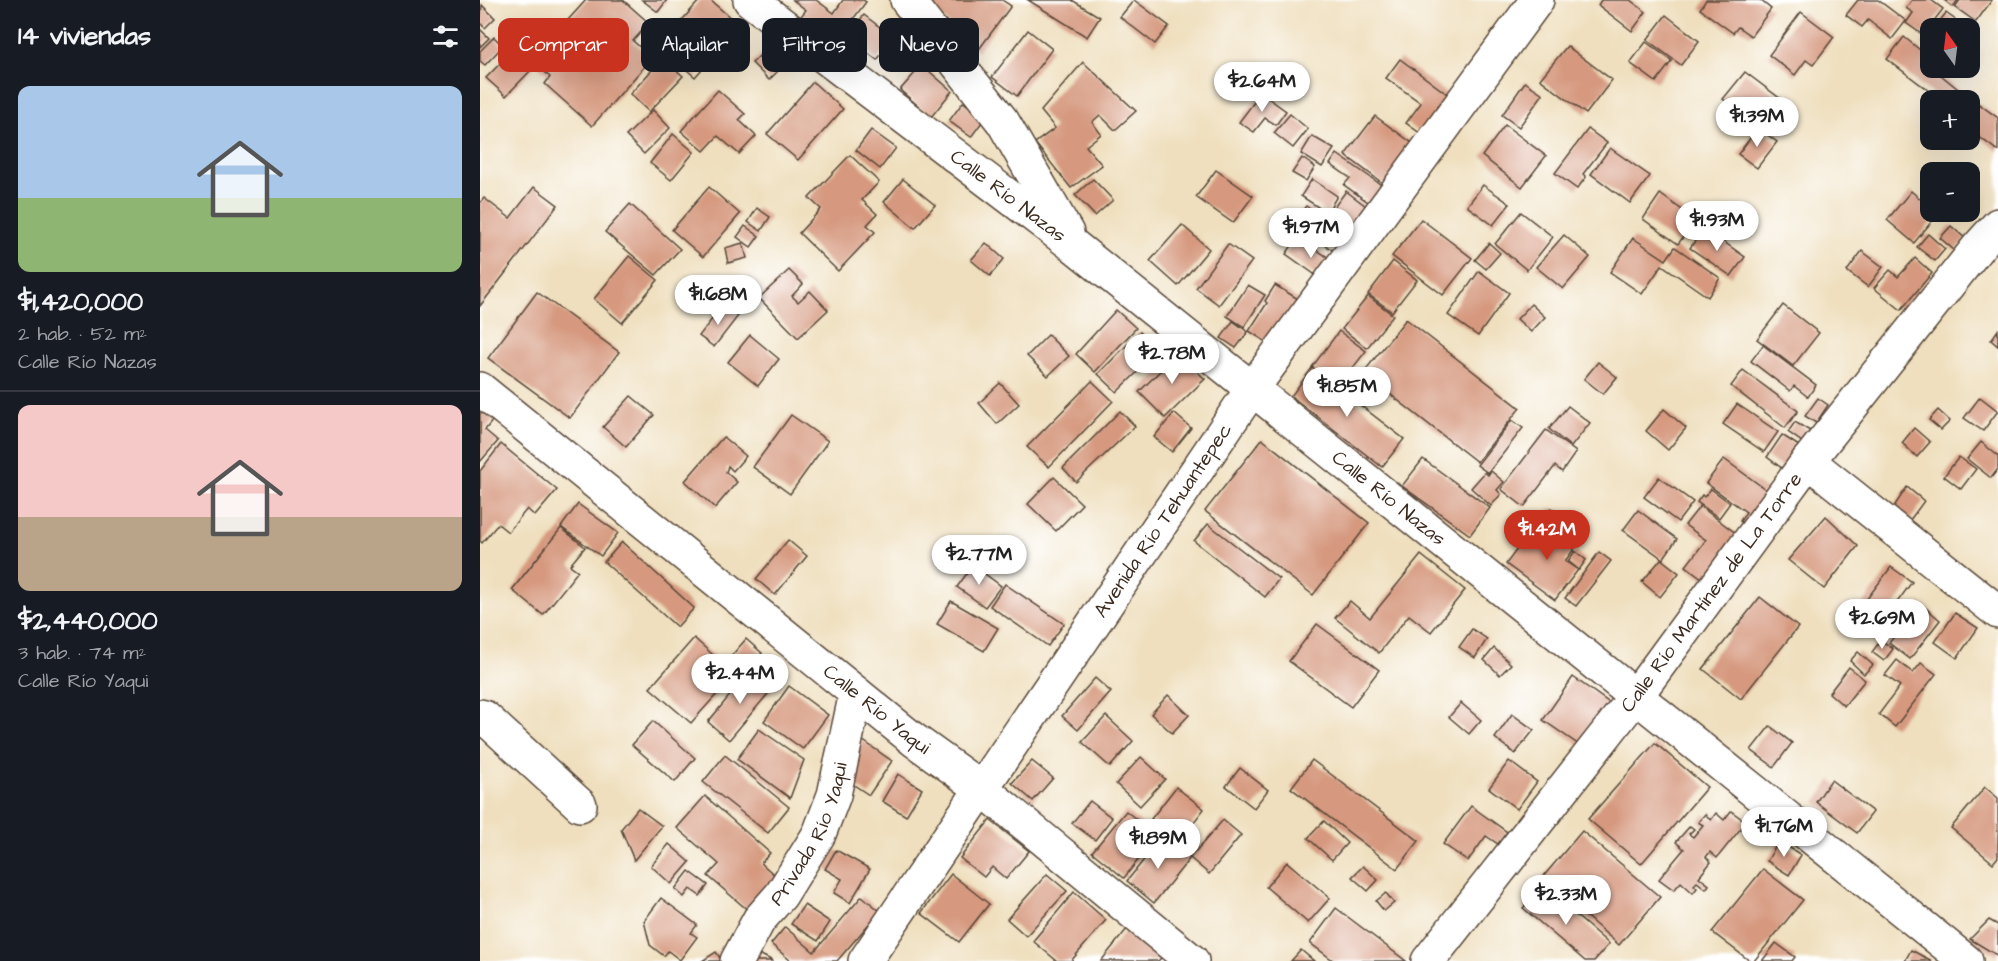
<!DOCTYPE html>
<html lang="es">
<meta charset="utf-8">
<style>
body{margin:0;font-family:"Architects Daughter",sans-serif;background:#242831;color:#f1f3f6;height:100vh;display:flex;flex-direction:column;font-size:22px;white-space:nowrap}
*{box-sizing:border-box;margin:0}
p{font-size:20px;color:#9ea1a6}
.icon{flex:none;width:33px;height:33px;fill:none;stroke:currentColor;stroke-width:2;stroke-linecap:round;stroke-linejoin:round}
.map{position:relative;flex:1;overflow:hidden}
.side{display:flex;flex-direction:column;background:#171b24;width:480px}
.side>*{flex:none}
.top-card{position:absolute;left:18px;top:18px;width:570px;height:54px;display:flex;gap:12px}
.needle{width:39px;rotate:346deg}
.tools{position:absolute;left:1440px;top:18px;display:grid;gap:12px}
.tools a{display:grid;place-items:center;width:60px;height:60px;border-radius:12px;background:#171b24;box-shadow:0 6px 24px #0002;font-size:30px}
.price{position:absolute;translate:-50% -51px;padding:0 14px;border-radius:21px;background:#fff;color:#222;font-size:20px;line-height:39px;filter:drop-shadow(0 2px 3px #0008)}
.price::after{content:'';position:absolute;left:50%;top:36px;width:18px;height:14px;margin-left:-9px;background:inherit;clip-path:polygon(0 0,100% 0,50% 100%)}
.price.current{background:#c8321e;color:#fff}
ul{padding:0;list-style:none}
li{display:grid;align-content:center;gap:12px;height:318px;padding:0 18px}
li+li{border-top:2px solid #363941}
li span{display:grid;place-items:center;height:186px;border-radius:12px;color:#555}
li>.icon{margin-inline-start:auto}
span .icon{width:108px;height:108px;fill:#fffc;stroke-width:1}
li b{font-size:26px}
h2{display:flex;justify-content:space-between;align-items:center;height:72px;padding:0 18px;font-size:26px}
.chip{padding:0 21px;border-radius:12px;background:#171b24;box-shadow:0 6px 24px #0002;font-size:21px;line-height:54px}
.chip.current{background:#c8321e;color:#fff}
main{display:flex;flex:1;min-height:0}
.map>svg:first-child{display:block}
</style>
<main>
<section class="side">
<h2>14 viviendas<svg class="icon" aria-label="filters" viewBox="0 0 24 24"><path d="M4 7h16M4 17h16"/><circle cx="9" cy="7" r="2"/><circle cx="15" cy="17" r="2"/></svg></h2>
<ul>
<li><span style="background:linear-gradient(#a9c7e8 60%,#8fb573 0)"><svg class="icon" aria-label="home" viewBox="0 0 24 24"><path d="M3 11l9-7 9 7M6 9v11h12V9"/></svg></span><div><b>$1,420,000</b><p>2 hab. · 52 m²</p><p>Calle Río Nazas</p></div></li>
<li><span style="background:linear-gradient(#f6c9c9 60%,#b9a48a 0)"><svg class="icon" aria-label="home" viewBox="0 0 24 24"><path d="M3 11l9-7 9 7M6 9v11h12V9"/></svg></span><div><b>$2,440,000</b><p>3 hab. · 74 m²</p><p>Calle Río Yaqui</p></div></li>
</ul>
</section>
<div class="map">
<svg width="1518" height="961" viewBox="0 0 1518 961">
<rect width="100%" height="100%" fill="#fff"/>
<filter id="ink" filterUnits="userSpaceOnUse"><feTurbulence type="fractalNoise" baseFrequency=".0167" numOctaves="2"/><feDisplacementMap in="SourceGraphic" scale="12" xChannelSelector="R" yChannelSelector="G"/><feConvolveMatrix kernelMatrix="1 2 1 2 8 2 1 2 1" color-interpolation-filters="sRGB"/></filter>
<filter id="wash" filterUnits="userSpaceOnUse"><feTurbulence type="fractalNoise" baseFrequency=".008" numOctaves="4" result="noise"/><feDisplacementMap in="SourceGraphic" scale="24" xChannelSelector="R" yChannelSelector="G"/><feGaussianBlur stdDeviation="1.35" result="paint"/><feColorMatrix in="noise" values="0 0 0 0 0 0 0 0 0 0 0 0 0 0 0 0 0 1.4 0 .05"/><feComposite in="paint" operator="in"/></filter>
<g filter="url(#wash)">
<rect width="100%" height="100%" fill="#efdfbe"/>
<g id="blocks">
<g fill="#d6997f">
<path d="M106,0H143L169,23L153,41L172,58L112,126L65,84L70,77L52,60Z"/>
<path d="M162,0H187L178,12Z"/>
<path d="M220,0H230L260,26L215,77L179,46Z"/>
<path d="M313,0H336L354,13L363,0H383L386,2L353,46L318,20L326,10Z"/>
<path d="M445,0H522L531,6L497,52Z"/>
<path d="M548,0H592L620,17L607,37Z"/>
<path d="M654,0L689,26L675,44L640,17Z"/>
<path d="M1121,0H1150L1166,12L1152,31L1118,5Z"/>
<path d="M1226,0H1280L1291,9L1271,36L1258,27L1253,33L1220,9Z"/>
<path d="M1378,0H1398L1426,21L1412,39L1388,20L1382,27L1366,15Z"/>
<path d="M1432,0H1451L1463,9L1443,35L1426,23L1433,13L1426,8Z"/>
<path d="M1464,0H1478L1473,7Z"/>
<path d="M1480,0H1512L1496,22L1475,7Z"/>
<path d="M2,5L15,18L5,28L0,23Z"/>
<path d="M1321,12L1354,37L1333,65L1326,60L1315,75L1289,55Z"/>
<path d="M1466,13L1484,26L1482,28H1454Z"/>
<path d="M384,15L414,38L397,60L366,36Z"/>
<path d="M1186,15L1219,41L1201,65L1167,40Z"/>
<path d="M0,29L9,38L0,47Z"/>
<path d="M548,30L572,49L537,96L512,77Z"/>
<path d="M1450,33V50L1442,44Z"/>
<path d="M14,37L23,46L5,65L0,61V51Z"/>
<path d="M1424,37L1450,58V68H1459L1456,71L1483,93L1477,100H1461L1407,59Z"/>
<path d="M1166,42L1192,61L1176,82L1150,63Z"/>
<path d="M293,43L310,59L289,80L272,63Z"/>
<path d="M1087,46L1132,80L1106,114L1060,79Z"/>
<path d="M35,48L54,67L26,96L6,78Z"/>
<path d="M183,58L203,76L169,112L150,94Z"/>
<path d="M920,59L979,103L951,141L926,123L941,103L906,78Z"/>
<path d="M603,62L656,111L635,130L620,115L612,122L621,134L606,146L622,165L591,188L555,143L575,128L561,111Z"/>
<path d="M442,65L472,91L451,117L420,90Z"/>
<path d="M1265,72L1302,100L1280,127L1243,99Z"/>
<path d="M333,82L363,109L318,160L287,134Z"/>
<path d="M1045,82L1063,94L1039,127L1022,115Z"/>
<path d="M238,90L265,114L259,120L276,136L259,154L238,136L224,151L201,131Z"/>
<path d="M781,93L806,111L796,125L785,118L774,132L759,122Z"/>
<path d="M1488,96L1518,118V151L1490,130V100H1485Z"/>
<path d="M483,102L505,118L491,137L469,121Z"/>
<path d="M173,110L190,128L164,154L146,136Z"/>
<path d="M810,114L828,129L813,148L794,133Z"/>
<path d="M895,116L943,151L913,191L865,155Z"/>
<path d="M1025,125L1066,156L1042,187L1002,156Z"/>
<path d="M1278,128L1297,142L1277,168L1258,154Z"/>
<path d="M1108,129L1127,143L1103,174L1106,177L1097,189L1075,173Z"/>
<path d="M391,130L416,148L400,169L376,150Z"/>
<path d="M193,134L214,152L191,180L170,163Z"/>
<path d="M832,136L854,149L842,167L821,154Z"/>
<path d="M1130,148L1170,176L1150,203L1111,174Z"/>
<path d="M857,154L910,191L898,209L864,185L870,178L850,164Z"/>
<path d="M370,155L399,182L382,200L397,214L387,225L395,232L358,271L319,233L341,209L329,198Z"/>
<path d="M822,158L835,167L826,181L812,173Z"/>
<path d="M736,170L773,196L753,223L716,197Z"/>
<path d="M423,179L455,205L435,228L404,202Z"/>
<path d="M613,179L633,200L615,216L595,195Z"/>
<path d="M832,179L857,196L847,213L821,196Z"/>
<path d="M1003,185L1030,204L1013,225L987,206Z"/>
<path d="M54,187L78,205L0,306V203L4,198L30,218Z"/>
<path d="M229,187L260,214L223,257L192,230Z"/>
<path d="M866,191L894,212L878,234L849,214Z"/>
<path d="M1431,191L1450,207V212L1458,214L1434,243L1407,220Z"/>
<path d="M1180,194L1216,220L1198,244L1163,219Z"/>
<path d="M150,204L200,249L176,275L125,232Z"/>
<path d="M826,206L875,240L862,257L813,222Z"/>
<path d="M277,208L290,217L281,231L268,222Z"/>
<path d="M1041,212L1073,237L1047,270L1015,244Z"/>
<path d="M941,219L992,258L963,295L912,256Z"/>
<path d="M702,225L729,249L698,286L670,261Z"/>
<path d="M265,226L279,236L271,247L257,237Z"/>
<path d="M1471,226L1486,239L1475,251L1460,238Z"/>
<path d="M1224,228L1265,257L1251,276L1210,248Z"/>
<path d="M1448,234L1465,249L1455,261L1437,247Z"/>
<path d="M1084,235L1110,257L1083,289L1056,267Z"/>
<path d="M818,237L856,263L844,281L806,254Z"/>
<path d="M1153,238L1186,260L1195,247L1240,278L1228,297L1182,265L1162,294L1130,272Z"/>
<path d="M263,243L267,258L248,263L245,248Z"/>
<path d="M506,243L524,259L510,276L491,260Z"/>
<path d="M1009,243L1020,253L1006,269L995,260Z"/>
<path d="M748,244L772,261L739,305L716,288Z"/>
<path d="M1382,251L1403,267L1388,287L1367,271Z"/>
<path d="M149,256L178,280L142,323L114,299Z"/>
<path d="M1435,258L1452,273L1421,310L1394,288L1410,270L1418,277Z"/>
<path d="M913,261L937,280L912,312L888,294Z"/>
<path d="M309,270L323,284L312,296L318,302L330,291L348,310L318,338L279,298Z"/>
<path d="M999,271L1029,293L998,336L968,315Z"/>
<path d="M768,285L785,295L764,327L747,316Z"/>
<path d="M795,285L828,305L799,350L769,331L787,303L785,301Z"/>
<path d="M57,292L139,352L90,418L8,358Z"/>
<path d="M888,296L913,315L887,348L862,329Z"/>
<path d="M1051,304L1065,317L1051,332L1037,319Z"/>
<path d="M243,305L258,316L234,347L219,336Z"/>
<path d="M1303,305L1339,333L1313,366L1277,339Z"/>
<path d="M636,310L656,328L615,372L596,354Z"/>
<path d="M926,319L1040,408L997,462L883,373Z"/>
<path d="M753,321L768,332L756,348L741,338Z"/>
<path d="M1518,330V346L1511,340Z"/>
<path d="M859,331L886,351L858,387L832,367Z"/>
<path d="M660,332L679,351L637,392L618,374Z"/>
<path d="M270,335L299,359L278,386L248,362Z"/>
<path d="M568,335L589,356L568,376L547,356Z"/>
<path d="M1283,345L1336,385L1328,397L1314,386L1310,391L1271,361Z"/>
<path d="M698,353L725,379L685,418L659,392Z"/>
<path d="M1118,362L1137,377L1123,394L1104,379Z"/>
<path d="M832,368L924,439L902,467L811,396Z"/>
<path d="M1263,370L1318,411L1305,428L1251,386Z"/>
<path d="M612,381L633,401L569,467L547,447Z"/>
<path d="M520,383L539,404L517,424L499,403Z"/>
<path d="M151,396L174,415L146,447L123,427Z"/>
<path d="M1500,397L1518,411L1503,431L1484,418Z"/>
<path d="M1338,398L1348,405L1336,423L1325,416Z"/>
<path d="M1257,404L1298,432L1284,452L1243,424Z"/>
<path d="M1088,406L1110,423L1091,447L1069,429Z"/>
<path d="M1184,409L1206,428L1188,450L1166,431Z"/>
<path d="M0,410L13,420L5,430L18,441L0,462Z"/>
<path d="M1458,410L1470,421L1461,430L1449,420Z"/>
<path d="M640,411L655,426L596,482L583,468Z"/>
<path d="M694,413L711,428L692,452L674,437Z"/>
<path d="M311,415L348,441L310,494L273,467Z"/>
<path d="M1032,420L1043,428L1008,473L997,465Z"/>
<path d="M1315,422L1330,431L1322,442L1308,432Z"/>
<path d="M1434,428L1450,442L1437,457L1422,443Z"/>
<path d="M1066,430L1096,452L1082,472L1075,466L1044,507L1021,489Z"/>
<path d="M1302,435L1319,446L1303,469L1287,457Z"/>
<path d="M243,437L266,456L253,471L248,466L246,472L257,482L235,508L205,481Z"/>
<path d="M782,439L889,523L833,595L725,511Z"/>
<path d="M1501,442L1518,456V469L1511,478L1487,459Z"/>
<path d="M21,444L77,490L55,516L47,509L28,532L18,524L2,543L0,541V471Z"/>
<path d="M1479,457L1496,469L1481,489L1464,476Z"/>
<path d="M943,459L1010,508L990,535L922,486Z"/>
<path d="M1244,459L1296,497L1272,530L1260,521L1266,512L1226,483Z"/>
<path d="M1011,471L1024,482L1017,490L1021,494L1011,506L991,488L1005,472L1008,475Z"/>
<path d="M574,477L602,504L576,531L548,504Z"/>
<path d="M1179,477L1213,502L1198,522L1164,497Z"/>
<path d="M1427,487L1444,501L1430,520L1413,508Z"/>
<path d="M1231,489L1250,503L1239,518L1217,502L1222,495L1224,497Z"/>
<path d="M98,504L138,533L121,556L81,527Z"/>
<path d="M1220,506L1262,538L1227,582L1206,566L1226,540L1205,525Z"/>
<path d="M1071,508L1087,519L1067,545L1052,534Z"/>
<path d="M1158,510L1197,539L1183,559L1143,530Z"/>
<path d="M1346,516L1378,546L1344,589L1308,560Z"/>
<path d="M728,524L799,579L785,597L714,541Z"/>
<path d="M1084,524L1103,537L1085,561L1098,570L1075,600L1026,564L1048,534L1067,548Z"/>
<path d="M81,528L105,547L90,565L98,571L63,615L32,590Z"/>
<path d="M308,540L327,556L295,595L276,579Z"/>
<path d="M142,542L214,608L197,627L124,562Z"/>
<path d="M1095,551L1106,560L1099,570L1088,561Z"/>
<path d="M1119,552L1131,561L1096,606L1085,598Z"/>
<path d="M941,555L985,590L951,632L929,615L899,653L855,618L870,601L890,618Z"/>
<path d="M1181,559L1199,573L1180,597L1162,582Z"/>
<path d="M493,565L521,586L505,607L477,587Z"/>
<path d="M1411,567L1432,582L1402,623L1380,608Z"/>
<path d="M525,584L584,624L568,646L510,606Z"/>
<path d="M1280,597L1318,627L1261,699L1223,669Z"/>
<path d="M471,601L518,628L504,651L457,624Z"/>
<path d="M1440,603L1460,620L1430,659L1409,643Z"/>
<path d="M1475,613L1498,628L1477,658L1455,642Z"/>
<path d="M837,624L899,670L871,707L809,661Z"/>
<path d="M992,629L1007,639L995,658L979,647Z"/>
<path d="M214,638L241,662L232,672L246,684L211,723L170,688Z"/>
<path d="M266,639L282,653L255,684L239,670Z"/>
<path d="M1401,640L1413,649L1404,661L1392,652Z"/>
<path d="M1014,648L1031,664L1020,675L1004,660Z"/>
<path d="M1378,652L1393,665L1384,674L1370,661Z"/>
<path d="M1417,660L1433,673L1441,663L1456,674L1415,727L1399,714L1420,686L1405,675Z"/>
<path d="M1369,667L1385,680L1364,706L1349,693Z"/>
<path d="M270,671L292,689L249,740L228,722Z"/>
<path d="M1093,677L1135,707L1105,749L1063,720Z"/>
<path d="M615,678L631,692L598,730L582,716Z"/>
<path d="M309,686L348,715L323,749L284,721Z"/>
<path d="M688,695L709,715L692,733L671,714Z"/>
<path d="M981,703L1001,720L989,734L969,717Z"/>
<path d="M1032,714L1054,730L1035,754L1015,738Z"/>
<path d="M626,716L653,741L630,767L602,742Z"/>
<path d="M173,721L215,758L195,782L152,745Z"/>
<path d="M1290,726L1312,743L1294,767L1271,750Z"/>
<path d="M279,729L324,760L310,798L257,759Z"/>
<path d="M382,740L412,761L389,795L365,779Z"/>
<path d="M1175,743L1227,787L1161,864L1108,819Z"/>
<path d="M245,755L309,807L288,833L223,782Z"/>
<path d="M661,757L685,779L660,806L636,784Z"/>
<path d="M832,760L939,841L917,869L811,788Z"/>
<path d="M552,761L573,778L553,801L532,783Z"/>
<path d="M1029,761L1057,782L1037,809L1009,788Z"/>
<path d="M760,768L788,790L774,808L746,786Z"/>
<path d="M418,774L442,789L426,816L402,801Z"/>
<path d="M1351,780L1393,812L1377,833L1336,802Z"/>
<path d="M696,787L724,809L707,831L698,825L691,835L671,819Z"/>
<path d="M1505,787L1518,798V857L1513,863L1471,828Z"/>
<path d="M225,796L290,853L281,863L299,879L270,912L228,876L239,864L197,828Z"/>
<path d="M610,801L632,818L615,840L592,823Z"/>
<path d="M991,806L1027,832L1018,844L1006,836L988,861L963,844Z"/>
<path d="M158,808L182,826L154,860L141,829Z"/>
<path d="M646,811L677,836L644,878L612,852Z"/>
<path d="M1251,811L1266,822L1237,858L1230,852L1226,857L1231,862L1219,877L1229,885L1226,889L1217,882L1214,885L1217,888L1213,893L1201,882L1194,890L1179,879L1204,849L1196,842L1210,826L1214,829L1209,834L1213,837L1223,825L1218,822L1225,814L1231,820L1236,813L1244,820Z"/>
<path d="M510,820L549,851L526,879L512,867L504,877L480,858Z"/>
<path d="M743,820L761,835L729,874L710,858Z"/>
<path d="M844,821L867,843L852,860L828,838Z"/>
<path d="M1102,831L1180,897L1139,945L1062,878Z"/>
<path d="M683,836L710,858L674,903L647,881Z"/>
<path d="M1299,841L1321,855L1309,875L1287,861Z"/>
<path d="M189,844L210,862L191,884L171,866Z"/>
<path d="M356,850L390,869L370,903L354,893L362,879L345,869Z"/>
<path d="M807,862L850,898L828,923L786,887Z"/>
<path d="M883,866L898,880L888,891L872,877Z"/>
<path d="M1283,869L1323,900L1274,961H1270L1232,932Z"/>
<path d="M209,871L228,885L220,896L210,889L204,897L195,889Z"/>
<path d="M471,874L509,904L479,942L441,913Z"/>
<path d="M567,874L587,891L546,936L527,919Z"/>
<path d="M1063,887L1129,944L1114,961H1105L1043,908Z"/>
<path d="M594,892L626,920L591,961H577L553,941Z"/>
<path d="M906,893L914,903L904,911L896,901Z"/>
<path d="M382,896L400,911L357,961H311L291,944L305,927L334,952Z"/>
<path d="M181,898L217,925L211,933L217,937L200,960L188,951L184,956L170,945L164,921Z"/>
<path d="M324,905L350,922L338,941L311,924Z"/>
<path d="M856,908L926,961H854L830,943Z"/>
<path d="M1509,920L1518,925V956L1490,939Z"/>
<path d="M647,929L682,957L678,961H621Z"/>
<path d="M1296,943L1315,957L1312,961H1282Z"/>
<path d="M821,950L834,961H811Z"/>
<path d="M1431,950L1452,961H1425Z"/>
<path d="M236,952L242,961H222Z"/>
<path d="M277,953L293,961H273Z"/>
</g>
</g>
</g>
<g filter="url(#ink)">
<use href="#blocks" fill-opacity="0" stroke="#564536" stroke-width="1.5"/>
<g fill="none" stroke-linecap="round" stroke-linejoin="round">
<defs>
<g id="minor">
<path id="s1" d="M270,0L594,246L1486,961"/>
<path d="M427,0L523,122L587,233"/>
<path id="s2" d="M0,389L434,740L501,788L712,961"/>
<path d="M1328,461L1518,612"/>
<path d="M0,716L4,717L100,805"/>
<path id="s3" d="M257,961L279,920L301,895L339,834L354,795L376,693"/>
<path id="s4" d="M385,961L772,389L1057,0"/>
<path id="s5" d="M948,961L1156,696L1328,461L1499,246L1518,225"/>
</g>
</defs>
<use href="#minor" stroke="#564536" stroke-width="36"/>
<use href="#minor" stroke="#fff" stroke-width="33"/>
</g>
</g>
<g text-anchor="middle" dominant-baseline="central" stroke-width="6" stroke-linejoin="round" paint-order="stroke">
<g font-size="20" fill="#3b2a1e" stroke="#fff">
<text stroke="none"><textPath href="#s1" startOffset="324">Calle Río Nazas</textPath></text>
<text stroke="none"><textPath href="#s1" startOffset="810">Calle Río Nazas</textPath></text>
<text stroke="none"><textPath href="#s4" startOffset="532">Avenida Río Tehuantepec</textPath></text>
<text stroke="none"><textPath href="#s5" startOffset="465">Calle Río Martínez de La Torre</textPath></text>
<text stroke="none"><textPath href="#s2" startOffset="510">Calle Río Yaqui</textPath></text>
<text stroke="none"><textPath href="#s3" startOffset="148">Privada Río Yaqui</textPath></text>
</g>
</g>
</svg>
<div class="tools">
<a><svg class="needle" viewBox="-14 -14 28 28"><path d="M0-13l5 13h-10z" fill="#e53935"/><path d="M0 13l5-13h-10z" fill="#9ea1a6"/></svg></a>
<a>+</a>
<a>−</a>
</div>
<b class="price" style="left:782px;top:113px">$2.64M</b>
<b class="price" style="left:1277px;top:148px">$1.39M</b>
<b class="price" style="left:1237px;top:252px">$1.93M</b>
<b class="price" style="left:831px;top:259px">$1.97M</b>
<b class="price" style="left:238px;top:326px">$1.68M</b>
<b class="price" style="left:692px;top:385px">$2.78M</b>
<b class="price" style="left:867px;top:418px">$1.85M</b>
<b class="price current" style="left:1067px;top:561px">$1.42M</b>
<b class="price" style="left:499px;top:586px">$2.77M</b>
<b class="price" style="left:1402px;top:650px">$2.69M</b>
<b class="price" style="left:260px;top:705px">$2.44M</b>
<b class="price" style="left:1304px;top:858px">$1.76M</b>
<b class="price" style="left:678px;top:870px">$1.89M</b>
<b class="price" style="left:1086px;top:926px">$2.33M</b>
<div class="top-card">
<a class="chip current">Comprar</a>
<a class="chip">Alquilar</a>
<a class="chip">Filtros</a>
<a class="chip">Nuevo</a>
</div>
</div>
</main>
